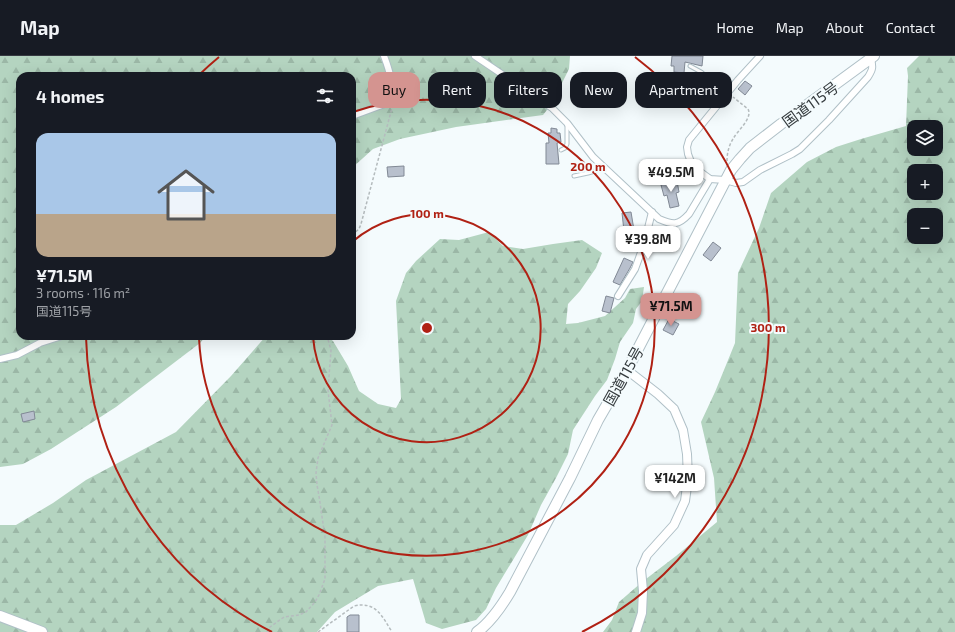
<!DOCTYPE html>
<meta charset="utf-8">
<style>
body{margin:0;font-family:"Exo 2","Noto Sans JP",sans-serif;background:#242831;color:#f1f3f6;height:100vh;display:flex;flex-direction:column;font-size:15px;white-space:nowrap}
*{box-sizing:border-box;margin:0}
p{font-size:13px;color:#9ea1a6}
.icon{flex:none;width:22px;height:22px;fill:none;stroke:currentColor;stroke-width:2;stroke-linecap:round;stroke-linejoin:round}
.map{position:relative;flex:1;overflow:hidden}
.drawer{position:absolute;left:16px;top:16px;width:340px;height:268px;display:flex;flex-direction:column;background:#171b24;border-radius:12px;box-shadow:0 4px 16px #0002}
.drawer>*{flex:none}
.banner{position:absolute;left:368px;top:16px;width:380px;height:36px;display:flex;gap:8px}
.fabs{position:absolute;left:907px;top:64px;display:grid;gap:8px}
.fabs a{display:grid;place-items:center;width:36px;height:36px;border-radius:8px;background:#171b24;box-shadow:0 4px 16px #0002;font-size:20px}
.price{position:absolute;translate:-50% -34px;padding:0 9px;border-radius:8px;background:#fff;color:#222;font-size:13px;line-height:26px;filter:drop-shadow(0 1px 2px #0008)}
.price::after{content:'';position:absolute;left:50%;top:24px;width:12px;height:9px;margin-left:-6px;background:inherit;clip-path:polygon(0 0,100% 0,50% 100%)}
.price.selected{background:#d49490;color:#111}
ul{padding:0;list-style:none}
li{display:grid;align-content:center;gap:8px;height:212px;padding:0 20px}
li+li{border-top:1px solid #363941}
li span{display:grid;place-items:center;height:124px;border-radius:12px;color:#555}
li>.icon{margin-inline-start:auto}
span .icon{width:72px;height:72px;fill:#fffc;stroke-width:1}
li b{font-size:17px}
h2{display:flex;justify-content:space-between;align-items:center;height:48px;padding:0 20px;font-size:17px}
.pill{padding:0 14px;border-radius:12px;background:#171b24;box-shadow:0 4px 16px #0002;font-size:14px;line-height:36px}
.pill.selected{background:#d49490;color:#111}
header{display:flex;align-items:center;gap:24px;box-sizing:border-box;height:56px;padding:0 20px;background:#171b24;border-bottom:1px solid #363941}
header strong{font-size:19px}
nav{display:flex;gap:22px;margin-inline-start:auto;font-size:14px}
.map>svg:first-child{display:block}
</style>
<header>
<strong>Map</strong>
<nav><a>Home</a><a>Map</a><a>About</a><a>Contact</a></nav>
</header>
<div class="map">
<svg width="955" height="576" viewBox="0 0 955 576">
<defs>
<pattern id="forest-firs" width="22" height="20" patternUnits="userSpaceOnUse"><rect width="22" height="20" fill="#b4d4c0"/><path d="M5 1l3.5 6h-7zM16 11l3.5 6h-7z" fill="#9bb7a6"/></pattern>
</defs>
<rect width="100%" height="100%" fill="#f4fbfd"/>
<g fill="url(#forest-firs)" fill-rule="evenodd">
<path d="M0,0H570L569,13L551,49L543,59L456,71L400,83L373,93L352,112V20H20V280H206L200,287L116,351L51,393L23,408L0,411Z"/>
<path d="M919,0H955V576H603L612,564L619,546L642,526L676,500L717,466L714,422L701,366L715,336L735,287L738,217L759,172L771,137L807,106L836,91L861,83L906,70L908,20L907,12ZM914,71H936V93H914ZM914,115H936V137H914ZM914,159H936V181H914Z"/>
<path d="M489,176L503,190L523,193L553,188L582,184L602,197L596,212L580,235L568,248L566,268L578,267L605,260L625,242L630,233L644,231L642,245L636,253L633,267L620,286L615,303L607,324L595,340L573,374L568,398L556,422L541,449L528,479L496,532L486,553L476,564L442,573L426,567L413,523L378,530L335,556L317,576H0V469H16L53,447L86,424L176,376L231,320L266,280H327L333,285L348,310L359,335L378,348L396,352L401,343L396,245L406,217L416,205L440,183L459,184Z"/>
</g>
<g fill="#b8c0cd" stroke="#818995">
<path d="M672,0H703L702,10L685,6L684,17L674,16V10H671Z"/>
<path d="M745,25L752,30L745,39L738,33Z"/>
<path d="M551,72L557,73V77H560L561,86L557,87L559,108H546V87H549L548,77H551Z"/>
<path d="M404,110V120L388,121L387,111Z"/>
<path d="M677,125L679,136L676,137L679,150L670,152L667,139L664,140L661,129Z"/>
<path d="M631,156L634,174L624,175L622,157Z"/>
<path d="M713,186L721,192L711,205L703,199Z"/>
<path d="M624,202L633,206L630,212L620,229L613,226Z"/>
<path d="M606,240L614,242L610,257L602,255Z"/>
<path d="M669,263L679,268L673,279L663,274Z"/>
<path d="M34,355L35,363L23,366L21,358Z"/>
<path d="M350,559H359V576H347V561Z"/>
</g>
<g fill="none" stroke-linecap="round" stroke-linejoin="round">
<defs>
<g id="service">
<path d="M690,10L701,16L726,38"/>
<path d="M561,94L565,92L567,88V69"/>
<path d="M574,120L588,117L605,112"/>
</g>
<g id="minor">
<path d="M475,0L552,52L567,67L593,101L659,163C673,169 678,170 689,158L710,123"/>
<path d="M760,0L738,24L689,84L687,91L688,98L691,106L695,112L710,123L725,124L736,127L743,126L760,114L792,98L800,93L829,64L868,21C873,13 873,11 871,3"/>
<path d="M352,60L390,46C394,29 390,16 384,0"/>
<path d="M618,240L635,213L644,188L652,156"/>
<path d="M0,303L17,299L40,287L62,280"/>
</g>
<path id="secondary" d="M627,314L658,338L674,353L683,374L687,398L688,423L685,445L674,469L647,499L641,513L643,535L642,557L636,576"/>
<g id="trunk">
<path d="M0,560L42,576"/>
<path d="M477,576C491,566 501,551 510,536L570,422L598,364L627,314L731,114L740,103L750,92L781,68L874,0"/>
</g>
</defs>
<use href="#service" stroke="#b0c0c7" stroke-width="5"/>
<use href="#minor" stroke="#b0c0c7" stroke-width="8"/>
<use href="#secondary" stroke="#b0c0c7" stroke-width="10"/>
<use href="#trunk" stroke="#b0c0c7" stroke-width="12"/>
<g stroke="#b5bcbe" stroke-width="1.5" stroke-dasharray="3 2" stroke-linecap="butt">
<path d="M727,105C727,97 729,89 733,83C738,74 753,62 748,53L733,41"/>
<path d="M352,179L359,173L361,168L392,52"/>
<path d="M267,576L270,571L284,561L299,559L306,556L315,546L319,539L325,523V481L319,440L317,429L316,417L318,402L332,369L328,334L331,294L327,280"/>
<path d="M318,576L354,550C376,545 382,560 392,576"/>
</g>
<use href="#service" stroke="#fff" stroke-width="3"/>
<use href="#minor" stroke="#fff" stroke-width="6"/>
<use href="#secondary" stroke="#fff" stroke-width="8"/>
<use href="#trunk" stroke="#fff" stroke-width="10"/>
</g>
<g fill="none" stroke="#b02114" stroke-width="2">
<path d="M352 186A114 114 0 1 1 313 281"/>
<path d="M353 56A228 228 0 1 1 199 282"/>
<path d="M272 576A341 341 0 0 1 86 281M199 19A341 341 0 0 1 219 1M635 1A341 341 0 0 1 582 576"/>
</g>
<g text-anchor="middle" dominant-baseline="central" stroke-width="4" stroke-linejoin="round" paint-order="stroke">
<g font-size="15" fill="#343a3d" stroke="#f4fbfd">
<text transform="translate(810 48) rotate(-36)">国道115号</text>
<text transform="translate(623 320) rotate(-61)">国道115号</text>
</g>
</g>
<circle cx="427" cy="272" r="6" fill="#b02114" stroke="#f4fbfd" stroke-width="2"/>
<g font-size="12" text-anchor="middle" font-weight="bold" fill="#b02114" stroke="#f4fbfd" stroke-width="4" stroke-linejoin="round" paint-order="stroke">
<text x="588" y="115">200 m</text>
<text x="427" y="162">100 m</text>
<text x="768" y="276">300 m</text>
</g>
</svg>
<div class="fabs">
<a><svg class="icon" aria-label="layers" viewBox="0 0 24 24"><path d="M12 4l9 5-9 5-9-5zM3 14l9 5 9-5"/></svg></a>
<a>+</a>
<a>−</a>
</div>
<b class="price" style="left:671px;top:137px">¥49.5M</b>
<b class="price" style="left:648px;top:204px">¥39.8M</b>
<b class="price selected" style="left:671px;top:271px">¥71.5M</b>
<b class="price" style="left:675px;top:443px">¥142M</b>
<div class="banner">
<a class="pill selected">Buy</a>
<a class="pill">Rent</a>
<a class="pill">Filters</a>
<a class="pill">New</a>
<a class="pill">Apartment</a>
</div>
<section class="drawer">
<h2>4 homes<svg class="icon" aria-label="filters" viewBox="0 0 24 24"><path d="M4 7h16M4 17h16"/><circle cx="9" cy="7" r="2"/><circle cx="15" cy="17" r="2"/></svg></h2>
<ul>
<li><span style="background:linear-gradient(#a9c7e8 65%,#b9a48a 0)"><svg class="icon" aria-label="home" viewBox="0 0 24 24"><path d="M3 11l9-7 9 7M6 9v11h12V9"/></svg></span><div><b>¥71.5M</b><p>3 rooms · 116 m²</p><p>国道115号</p></div></li>
</ul>
</section>
</div>
